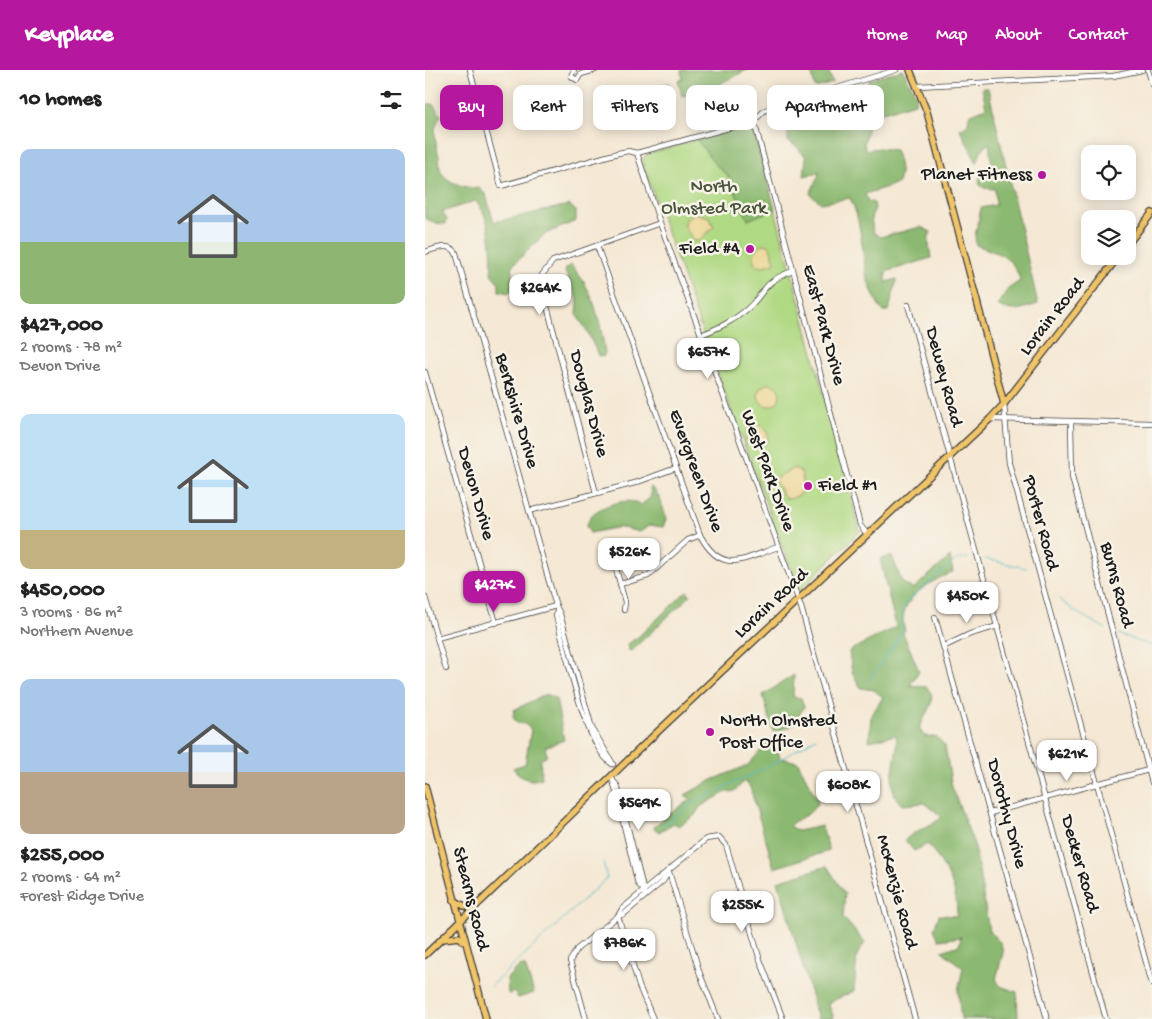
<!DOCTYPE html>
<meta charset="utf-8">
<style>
body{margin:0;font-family:"Gochi Hand",sans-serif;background:#f2f2f2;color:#222;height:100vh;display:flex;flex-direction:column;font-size:19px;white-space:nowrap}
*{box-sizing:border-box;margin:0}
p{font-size:16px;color:#767676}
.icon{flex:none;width:28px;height:28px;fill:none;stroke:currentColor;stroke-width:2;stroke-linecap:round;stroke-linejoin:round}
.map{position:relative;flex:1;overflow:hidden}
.side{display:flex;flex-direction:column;background:#fff;width:425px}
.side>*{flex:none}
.guide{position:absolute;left:15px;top:15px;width:475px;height:45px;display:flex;gap:10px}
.tools{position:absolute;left:656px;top:75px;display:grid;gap:10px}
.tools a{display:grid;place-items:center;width:55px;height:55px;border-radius:10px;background:#fff;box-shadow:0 2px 12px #0003;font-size:25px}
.price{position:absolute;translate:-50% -42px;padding:0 11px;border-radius:10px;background:#fff;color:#222;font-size:16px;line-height:32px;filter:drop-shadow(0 1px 2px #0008)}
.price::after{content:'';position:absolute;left:50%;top:30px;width:15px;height:11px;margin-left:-8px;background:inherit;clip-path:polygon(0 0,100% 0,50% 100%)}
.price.on{background:#b5179e;color:#fff}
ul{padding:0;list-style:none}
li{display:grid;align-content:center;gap:10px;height:265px;padding:0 20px}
li span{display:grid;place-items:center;height:155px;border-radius:10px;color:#555}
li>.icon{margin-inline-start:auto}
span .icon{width:90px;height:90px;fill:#fffc;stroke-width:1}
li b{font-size:21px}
h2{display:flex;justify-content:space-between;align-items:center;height:60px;padding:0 20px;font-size:21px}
.chip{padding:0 18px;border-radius:10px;background:#fff;box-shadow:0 2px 12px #0003;font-size:18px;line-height:45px}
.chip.on{background:#b5179e;color:#fff}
header{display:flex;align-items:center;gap:30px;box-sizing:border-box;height:70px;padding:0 25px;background:#b5179e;color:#fff}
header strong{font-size:24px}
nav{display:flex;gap:28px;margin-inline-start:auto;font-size:18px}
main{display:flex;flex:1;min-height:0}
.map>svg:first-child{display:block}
</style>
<header>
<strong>Keyplace</strong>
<nav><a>Home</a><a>Map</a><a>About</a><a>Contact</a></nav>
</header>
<main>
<section class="side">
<h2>10 homes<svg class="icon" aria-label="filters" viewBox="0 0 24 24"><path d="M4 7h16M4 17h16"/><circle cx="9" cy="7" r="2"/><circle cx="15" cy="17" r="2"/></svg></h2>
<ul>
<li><span style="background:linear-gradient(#a9c7e8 60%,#8fb573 0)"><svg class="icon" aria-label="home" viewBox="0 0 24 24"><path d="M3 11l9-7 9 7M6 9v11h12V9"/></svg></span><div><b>$427,000</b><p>2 rooms · 78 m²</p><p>Devon Drive</p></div></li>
<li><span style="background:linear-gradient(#bfe0f5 75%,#c2b280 0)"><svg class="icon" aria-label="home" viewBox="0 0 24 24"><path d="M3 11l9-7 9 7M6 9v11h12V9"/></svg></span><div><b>$450,000</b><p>3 rooms · 86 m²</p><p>Northern Avenue</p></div></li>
<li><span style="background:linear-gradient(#a9c7e8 60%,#b9a48a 0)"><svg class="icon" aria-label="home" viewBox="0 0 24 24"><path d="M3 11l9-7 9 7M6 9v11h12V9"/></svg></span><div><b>$255,000</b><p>2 rooms · 64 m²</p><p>Forest Ridge Drive</p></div></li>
</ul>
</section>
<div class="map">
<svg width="727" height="949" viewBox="0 0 727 949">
<rect width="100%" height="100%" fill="#f7f3e8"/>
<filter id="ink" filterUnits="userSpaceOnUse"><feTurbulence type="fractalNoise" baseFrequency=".02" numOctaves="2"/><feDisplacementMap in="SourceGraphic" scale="10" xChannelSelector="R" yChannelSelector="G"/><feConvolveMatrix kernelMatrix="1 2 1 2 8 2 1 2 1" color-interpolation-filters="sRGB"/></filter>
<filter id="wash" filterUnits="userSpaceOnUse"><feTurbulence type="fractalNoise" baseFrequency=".0096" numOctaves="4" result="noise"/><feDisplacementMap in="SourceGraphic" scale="20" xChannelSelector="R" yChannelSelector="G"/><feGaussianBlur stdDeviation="1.12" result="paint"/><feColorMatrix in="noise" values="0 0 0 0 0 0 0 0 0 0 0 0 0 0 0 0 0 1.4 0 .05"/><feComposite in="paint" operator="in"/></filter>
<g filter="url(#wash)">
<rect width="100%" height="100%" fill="#f5e8d4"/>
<path fill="#b0d983" stroke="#667a50" d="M318,57H326L330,64L435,461L374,521L287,289L217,91L222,84Z"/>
<g fill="#8cb971" stroke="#546a46">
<path d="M260,0H322L298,12L282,25L287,49L279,47L270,24L257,26L253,11L258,9L256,1Z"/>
<path d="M386,0H403L408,13L390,18Z"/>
<path d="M478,0L491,25L490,33L450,44L444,10Z"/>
<path d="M244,13L247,39L232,47C222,40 218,37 206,43L200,25Z"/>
<path d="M557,18H563L613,234C596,239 588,244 572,235L583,219L595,211C590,187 572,183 551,175L550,166L556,138L571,135L570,119L559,118L554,114L555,105L563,100L568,104L564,73L556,81L552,93L535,59L543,54L544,45L561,38Z"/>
<path d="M0,34H8L16,46C6,59 11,72 14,87C15,92 14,98 16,102C22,113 43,119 54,118L61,125L69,152L144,135L151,141V151L120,164L87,196V220L84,223L74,221V213L66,204C68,186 66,143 50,131L17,142L22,149L21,154L10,153L0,148Z"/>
<path d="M427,41H441L445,46L439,74L441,80L454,78L470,80C474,91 478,104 472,114L440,124L443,131L449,133L450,138L446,147L448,162L455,167L496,157L506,162L503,169L506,188L461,202V212L472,209L464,240L459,242L455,238C449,225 441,211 440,197C436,172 436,150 425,128L396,133L385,124L395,102L379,106L381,87L372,77L363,71V60L380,53Z"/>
<path d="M318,57H326L328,61L350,139L323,150L303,106L291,95L272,70Z"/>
<path d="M146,195C169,220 175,250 180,283L178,287L173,285L161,259L152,246L153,229L140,202L142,197Z"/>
<path d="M225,416C235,424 238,437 241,449L238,457L225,455L215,462L194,457L165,463L161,456C163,453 165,447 167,445C177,435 206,426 216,435L226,427Z"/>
<path d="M467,486L477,512L488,519L525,487L528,502C504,512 470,530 480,561L478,563L494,601L485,615L502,617L507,625L506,634L494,658L499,666L512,667L520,676L527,717L550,777L564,861L576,873L578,883L571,909L575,916L592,922L593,949H536L533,921L538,898L517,881L534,875L536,867L514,870L509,859L514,845L532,846C532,814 521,799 503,774L489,781L480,770C490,760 505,757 517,747L500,733L477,735C456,715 476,688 471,665L444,671L446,646L458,627L449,620L436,618L427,603L424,581L471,557L455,489Z"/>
<path d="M262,521L265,526L206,581L203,580L202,574L213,567Z"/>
<path d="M369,605L368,627L376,628L379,637L367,656L348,662L338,625Z"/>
<path d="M121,624L131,629L139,670L120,677L122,686L115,690L117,708C104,713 96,708 88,698L100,694L106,660L100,654L92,653L88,647L89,640Z"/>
<path d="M349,666L355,688L373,692L393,732C383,749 377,744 364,756L373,761L397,756L404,781L349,798L325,717L319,711L310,721L299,723L275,737L270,745L254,756L249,753L234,762L228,757C239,750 257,733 267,730L260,725L285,711L323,695Z"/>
<path d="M402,796L420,824L418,847L440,873L432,885L429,921L403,933L408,945L407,949H393L353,811Z"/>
<path d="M96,895L100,896L109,923L93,928L89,922L83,924L82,908Z"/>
</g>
<g fill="#eeda9e" stroke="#857b5d">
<path d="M270,143L284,147L289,157L273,171H269L259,156L262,148Z"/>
<path d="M338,174L344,175L350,191L349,193L335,197L329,192C328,184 331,178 338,174Z"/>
<circle cx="344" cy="325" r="11"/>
<circle cx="332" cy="366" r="11"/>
<path d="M369,398L376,402L379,417L374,425L365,429L360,428L350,411L351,408Z"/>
</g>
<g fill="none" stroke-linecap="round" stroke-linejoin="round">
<g stroke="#4dbac8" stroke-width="1">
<path d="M560,489L601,498"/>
<path d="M634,529L651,542L681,559"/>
<path d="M693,564L727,576"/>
<path d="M443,611L472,571L477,558L479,534L531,490L543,488"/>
<path d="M236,757L264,735L346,695L391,668"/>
<path d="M65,917L182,808L178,792"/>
</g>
</g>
</g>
<g filter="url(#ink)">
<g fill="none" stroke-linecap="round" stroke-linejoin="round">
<defs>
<g id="minor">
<path d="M45,0L76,116L193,83L203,81L212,83L329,51L340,40L471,0"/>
<path d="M149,0L146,6L152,10L156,4L170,0"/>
<path d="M723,0L727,14"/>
<path d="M493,16L688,6L717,0"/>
<path d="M329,51L435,455L442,464"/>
<path d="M212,83L235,153L376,537L490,949"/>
<path d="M172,176L275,465C297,506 318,489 353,477"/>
<path d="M0,182C10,179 25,172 31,183L131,536L135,544L167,658L188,694"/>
<path d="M483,235L681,949"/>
<path d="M276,265C293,258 307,252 321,240C342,222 336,212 368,201"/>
<path d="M0,302L71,553"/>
<path d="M579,334L584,393L727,914"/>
<path d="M565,349L727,353"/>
<path d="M646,353L647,407L727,713"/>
<path d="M171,423L116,213L117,205L128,191L235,153"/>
<path d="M104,441L210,413L251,398"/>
<path d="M187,484L200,532L199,540"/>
<path d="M195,514L223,506L263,470L275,465"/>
<path d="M0,527L21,599"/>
<path d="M132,540L131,546C141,580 159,675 187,694"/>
<path d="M510,547L622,949"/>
<path d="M12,568L131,536"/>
<path d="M520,576L545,564L573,556"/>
<path d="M188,710L213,814L218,819"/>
<path d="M188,711L192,715L220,826"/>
<path d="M565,743L727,699"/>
<path d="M244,802L275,904L293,949"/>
<path d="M193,846L214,916L228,949"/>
<path d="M193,846L199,844L238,811L243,803"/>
<path d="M161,949L145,891L152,879L193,846L197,839C225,815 253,793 281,769L294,767L301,775L334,887L358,949"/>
</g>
<g id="major">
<path d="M485,0L502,42L579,334"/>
<path d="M702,175L727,143"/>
<path d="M0,716L61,949"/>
<path d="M29,830L39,836L50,835"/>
<path d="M17,869L34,867L40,872"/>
<path d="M0,885L226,668L565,349L579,334L694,186"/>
</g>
</defs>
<use href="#minor" stroke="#3d3b38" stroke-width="6"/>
<use href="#major" stroke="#3d3b38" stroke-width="8"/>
<use href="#minor" stroke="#fff" stroke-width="4.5"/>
<use href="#major" stroke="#f0c469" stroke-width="5.5"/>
</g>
</g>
<g fill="#b5179e" stroke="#f7f3e8" stroke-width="2">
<circle cx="617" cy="105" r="5"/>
<circle cx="325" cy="179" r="5"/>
<circle cx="383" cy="416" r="5"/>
<circle cx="285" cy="662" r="5"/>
</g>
<g text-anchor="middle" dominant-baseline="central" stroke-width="5" stroke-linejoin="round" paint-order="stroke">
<g font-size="19" fill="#1c1c1c" stroke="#f7f3e8" text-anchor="end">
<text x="607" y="105">Planet Fitness</text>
<text x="315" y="179">Field #4</text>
<text x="393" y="416" text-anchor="start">Field #1</text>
<text x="295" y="651" text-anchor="start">North Olmsted<tspan x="295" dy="22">Post Office</tspan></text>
</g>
<g font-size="19" fill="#48553b" stroke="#f7f3e8">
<text x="289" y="117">North<tspan x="289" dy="22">Olmsted Park</tspan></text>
</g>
<g font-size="19" fill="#1c1c1c" stroke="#f7f3e8">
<text transform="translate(628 247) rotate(-52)">Lorain Road</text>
<text transform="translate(398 255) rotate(75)">East Park Drive</text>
<text transform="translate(518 307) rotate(75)">Dewey Road</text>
<text transform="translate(163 334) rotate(75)">Douglas Drive</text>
<text transform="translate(91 341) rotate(74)">Berkshire Drive</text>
<text transform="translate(270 401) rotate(70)">Evergreen Drive</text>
<text transform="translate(342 401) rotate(70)">West Park Drive</text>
<text transform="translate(50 424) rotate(74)">Devon Drive</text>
<text transform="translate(615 453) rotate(75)">Porter Road</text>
<text transform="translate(691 515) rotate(75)">Burns Road</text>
<text transform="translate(347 534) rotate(-43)">Lorain Road</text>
<text transform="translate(581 744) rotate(75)">Dorothy Drive</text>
<text transform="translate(654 794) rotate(74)">Decker Road</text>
<text transform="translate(471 822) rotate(75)">McKenzie Road</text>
<text transform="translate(45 829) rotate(76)">Stearns Road</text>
</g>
</g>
</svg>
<div class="tools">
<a><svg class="icon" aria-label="locate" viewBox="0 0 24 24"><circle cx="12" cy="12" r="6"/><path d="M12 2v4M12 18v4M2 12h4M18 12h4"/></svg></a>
<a><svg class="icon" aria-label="layers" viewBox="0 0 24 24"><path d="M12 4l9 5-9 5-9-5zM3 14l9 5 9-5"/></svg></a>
</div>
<b class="price" style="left:115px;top:246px">$264K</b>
<b class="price" style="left:283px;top:310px">$657K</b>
<b class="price" style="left:204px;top:510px">$526K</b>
<b class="price on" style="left:69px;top:543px">$427K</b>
<b class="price" style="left:542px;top:554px">$450K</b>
<b class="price" style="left:642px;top:712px">$621K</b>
<b class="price" style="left:423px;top:743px">$608K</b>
<b class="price" style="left:214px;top:761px">$569K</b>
<b class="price" style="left:317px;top:863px">$255K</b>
<b class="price" style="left:199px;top:901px">$786K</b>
<div class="guide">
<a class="chip on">Buy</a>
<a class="chip">Rent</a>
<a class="chip">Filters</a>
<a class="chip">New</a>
<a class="chip">Apartment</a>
</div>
</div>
</main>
